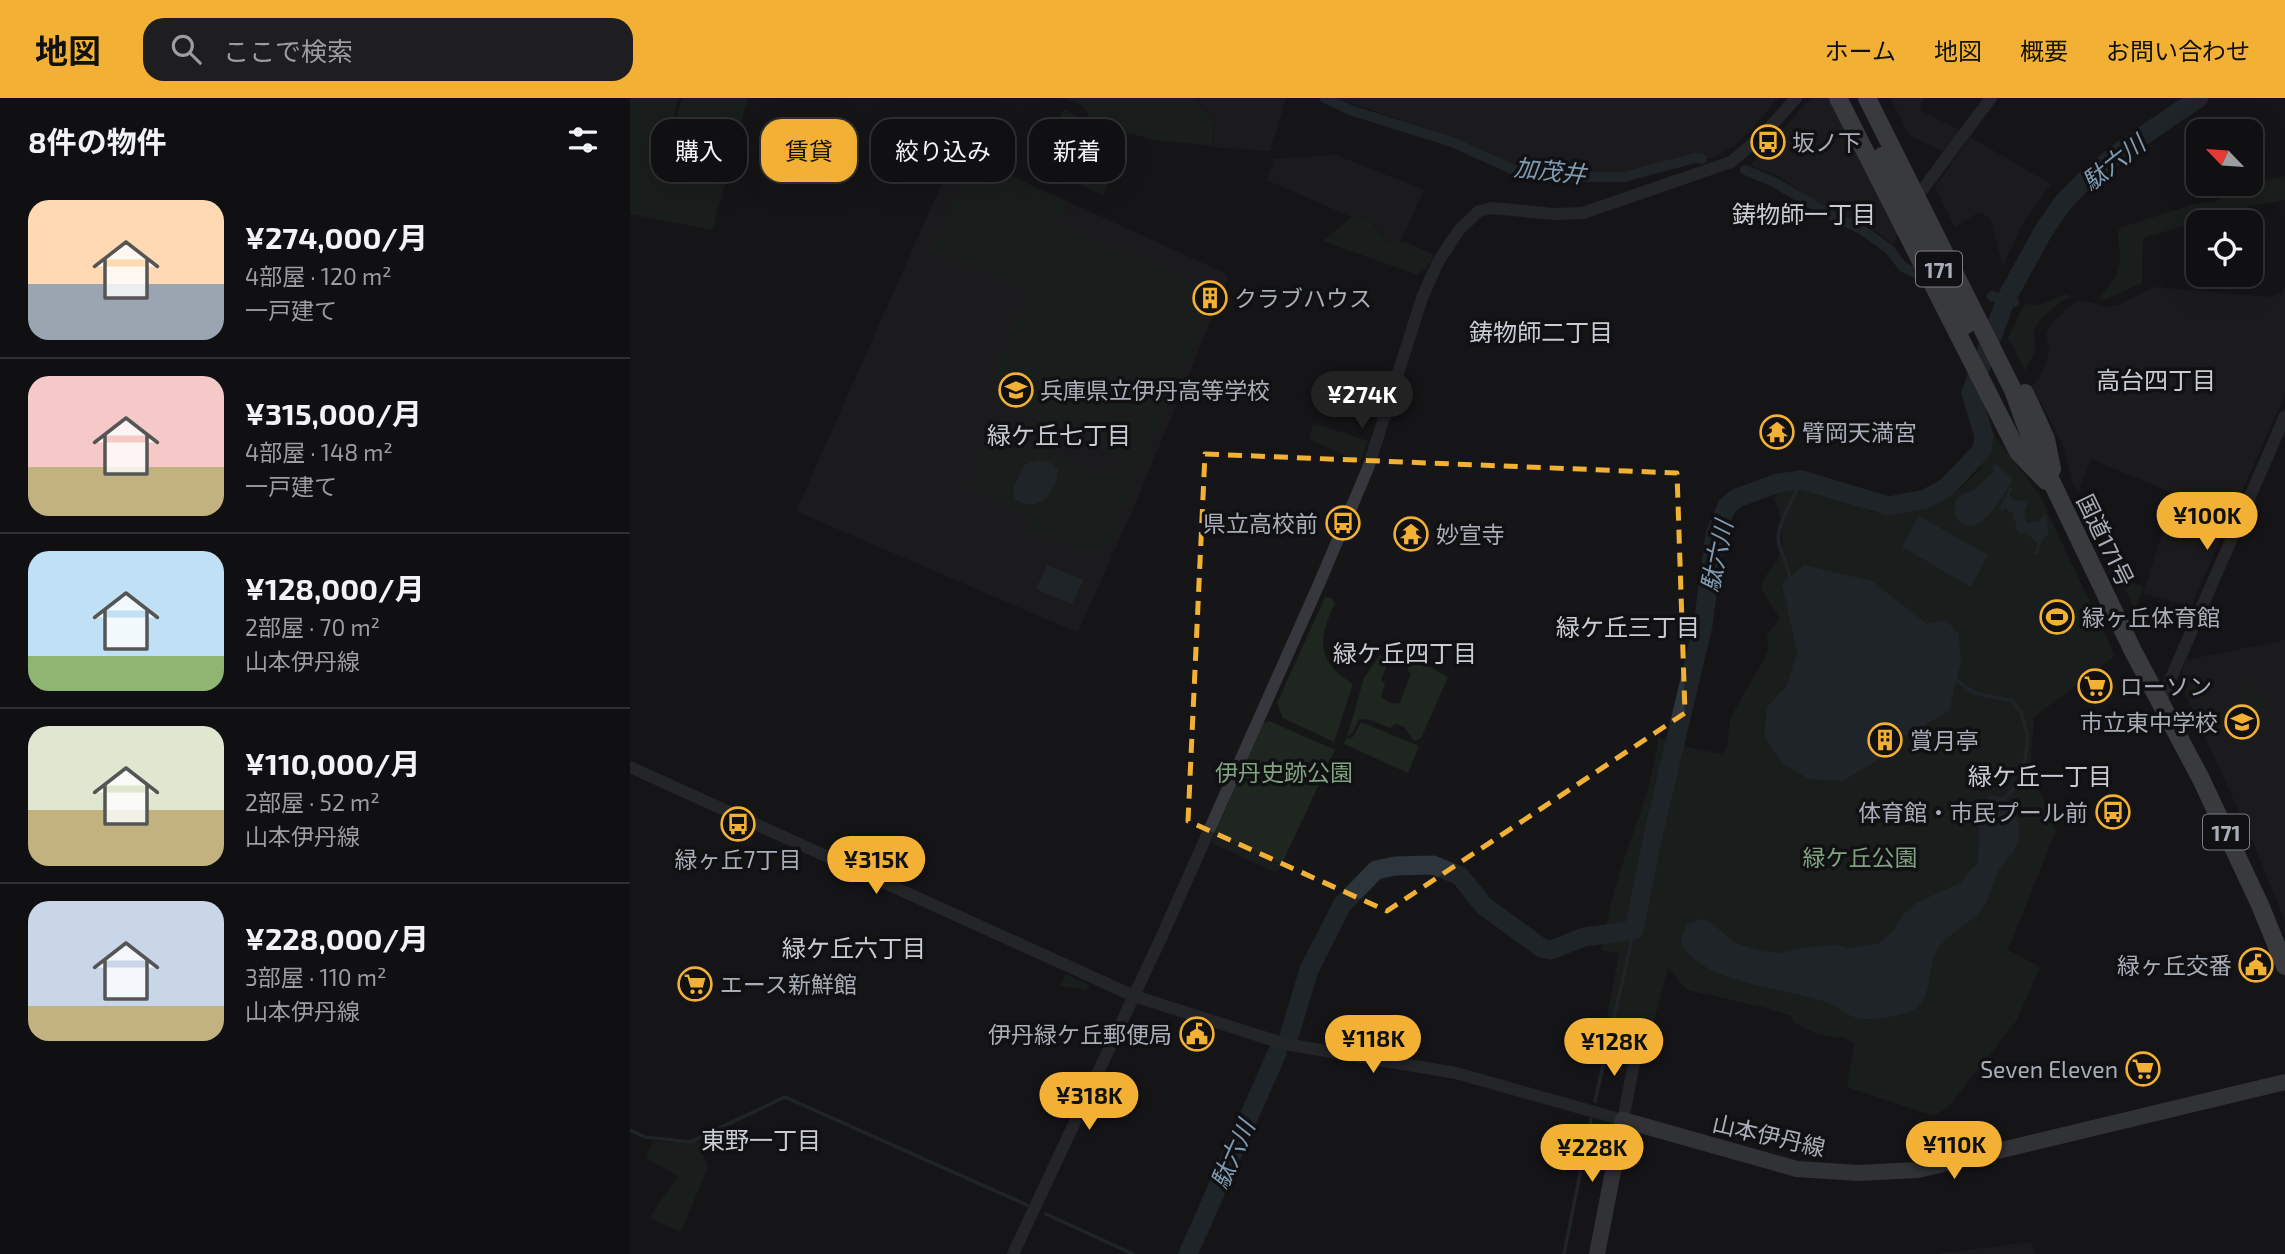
<!DOCTYPE html>
<html lang="ja">
<meta charset="utf-8">
<style>
body{margin:0;font-family:"Exo 2","Noto Sans JP",sans-serif;background:#1e1e20;color:#f1f3f6;height:100vh;display:flex;flex-direction:column;font-size:26px;white-space:nowrap}
*{box-sizing:border-box;margin:0}
p{font-size:23px;color:#9c9d9f}
.icon{flex:none;width:38px;height:38px;fill:none;stroke:currentColor;stroke-width:2;stroke-linecap:round;stroke-linejoin:round}
.map{position:relative;flex:1;overflow:hidden}
.sheet{display:flex;flex-direction:column;background:#101012;width:630px}
.sheet>*{flex:none}
.guide{position:absolute;left:21px;top:21px;width:665px;height:63px;display:flex;gap:14px}
.needle{width:46px;rotate:295deg}
.tools{position:absolute;left:1556px;top:21px;display:grid;gap:14px}
.tools a{display:grid;place-items:center;width:77px;height:77px;border-radius:14px;background:#101012;box-shadow:0 7px 28px #0002,0 0 0 2px #303032;font-size:35px}
.price{position:absolute;translate:-50% -60px;padding:0 16px;border-radius:24px;background:#f2b134;color:#111;font-size:23px;line-height:46px;filter:drop-shadow(0 2px 4px #0008)}
.price::after{content:'';position:absolute;left:50%;top:42px;width:21px;height:16px;margin-left:-10px;background:inherit;clip-path:polygon(0 0,100% 0,50% 100%)}
.price.on{background:#222;color:#fff}
ul{padding:0;list-style:none}
li{display:flex;align-items:center;gap:21px;height:175px;padding:0 28px}
li+li{border-top:2px solid #303032}
li span{display:grid;place-items:center;flex:none;width:196px;height:140px;border-radius:21px;color:#555}
li>.icon{margin-inline-start:auto}
span .icon{width:84px;height:84px;fill:#fffc;stroke-width:1}
li b{font-size:30px}
h2{display:flex;justify-content:space-between;align-items:center;height:84px;padding:0 28px;font-size:30px}
.pill{padding:0 24px;border-radius:21px;background:#101012;box-shadow:0 7px 28px #0002,0 0 0 2px #303032;font-size:24px;line-height:63px}
.pill.on{background:#f2b134;color:#111}
header{display:flex;align-items:center;gap:42px;box-sizing:border-box;height:98px;padding:0 35px;background:#f2b134;color:#111}
header strong{font-size:33px}
nav{display:flex;gap:38px;margin-inline-start:auto;font-size:24px}
.search{width:490px;height:63px;background:#1e1e20;display:flex;align-items:center;gap:18px;box-sizing:border-box;padding:0 24px;border-radius:21px;color:#9c9d9f;font-size:26px}
main{display:flex;flex:1;min-height:0}
.map>svg:first-child{display:block}
</style>
<header>
<strong>地図</strong>
<div class="search"><svg class="icon" aria-label="search" viewBox="0 0 24 24"><circle cx="10" cy="10" r="6"/><path d="M15 15l6 6"/></svg>ここで検索</div>
<nav><a>ホーム</a><a>地図</a><a>概要</a><a>お問い合わせ</a></nav>
</header>
<main>
<section class="sheet">
<h2>8件の物件<svg class="icon" aria-label="filters" viewBox="0 0 24 24"><path d="M4 7h16M4 17h16"/><circle cx="9" cy="7" r="2"/><circle cx="15" cy="17" r="2"/></svg></h2>
<ul>
<li><span style="background:linear-gradient(#ffd9b3 60%,#9aa5b1 0)"><svg class="icon" aria-label="home" viewBox="0 0 24 24"><path d="M3 11l9-7 9 7M6 9v11h12V9"/></svg></span><div><b>¥274,000/月</b><p>4部屋 · 120 m²</p><p>一戸建て</p></div></li>
<li><span style="background:linear-gradient(#f6c9c9 65%,#c2b280 0)"><svg class="icon" aria-label="home" viewBox="0 0 24 24"><path d="M3 11l9-7 9 7M6 9v11h12V9"/></svg></span><div><b>¥315,000/月</b><p>4部屋 · 148 m²</p><p>一戸建て</p></div></li>
<li><span style="background:linear-gradient(#bfe0f5 75%,#8fb573 0)"><svg class="icon" aria-label="home" viewBox="0 0 24 24"><path d="M3 11l9-7 9 7M6 9v11h12V9"/></svg></span><div><b>¥128,000/月</b><p>2部屋 · 70 m²</p><p>山本伊丹線</p></div></li>
<li><span style="background:linear-gradient(#dfe7d0 60%,#c2b280 0)"><svg class="icon" aria-label="home" viewBox="0 0 24 24"><path d="M3 11l9-7 9 7M6 9v11h12V9"/></svg></span><div><b>¥110,000/月</b><p>2部屋 · 52 m²</p><p>山本伊丹線</p></div></li>
<li><span style="background:linear-gradient(#c9d6e8 75%,#c2b280 0)"><svg class="icon" aria-label="home" viewBox="0 0 24 24"><path d="M3 11l9-7 9 7M6 9v11h12V9"/></svg></span><div><b>¥228,000/月</b><p>3部屋 · 110 m²</p><p>山本伊丹線</p></div></li>
</ul>
</section>
<div class="map">
<svg width="1655" height="1156" viewBox="0 0 1655 1156">
<rect width="100%" height="100%" fill="#161618"/>
<g fill="#222225">
<path d="M566,0H656L640,53L583,49L585,25Z"/>
<path d="M707,0H1148L1124,29L1103,49L1079,61L1064,57L1003,73L972,76L889,69L831,43Z"/>
<path d="M1181,0H1201L1269,133L1263,146L1247,134L1193,109L1147,77L1120,68Z"/>
<path d="M1261,0H1294L1289,12L1332,33L1317,55L1279,37Z"/>
<path d="M1340,39L1421,86L1391,128L1373,169L1360,120L1349,114L1325,129L1305,89Z"/>
<path d="M329,54L597,176L598,181L506,404L449,532L446,534L168,414L167,411L325,56Z"/>
<path d="M706,57L794,92L770,144L765,148L757,142L742,124L725,117L721,119L637,82L644,61Z"/>
<path d="M1525,189L1639,199L1651,195L1655,189V296L1561,508L1513,496L1545,396L1461,361L1448,395L1442,383L1433,347L1402,287L1409,281L1420,253L1416,236L1420,226L1444,205L1453,202L1477,209L1489,207Z"/>
<path d="M1655,542V823L1624,746L1549,582L1556,562Z"/>
<path d="M1401,1144L1406,1156H1306Z"/>
</g>
<g fill="#1e261f">
<path d="M0,0H49L32,61L97,77L83,132L0,116Z"/>
<path d="M52,0H118L97,75L35,58Z"/>
<path d="M437,0H565L584,25L582,48L526,42L486,32L460,19L451,7Z"/>
<path d="M434,11L454,23L460,34L496,45L498,56L489,59L473,97L431,78L410,60Z"/>
<path d="M342,62L436,105L396,194L302,152Z"/>
<path d="M1655,78V102L1626,107L1513,140L1512,185L1477,201H1469C1493,171 1491,171 1488,133L1492,129L1564,106L1585,104L1597,95L1622,85Z"/>
<path d="M724,117L741,124L756,142L765,148L773,143L804,157L795,172L792,170L788,177L693,143Z"/>
<path d="M430,125L563,185L566,212L578,218L511,367L369,305L360,283Z"/>
<path d="M1437,196L1441,200L1433,202L1410,221L1404,232L1405,253L1395,273L1378,240L1393,209L1398,205L1406,208Z"/>
<path d="M683,325L738,343L731,362L729,364L679,341Z"/>
<path d="M364,331L471,375L500,365L513,369L474,456L396,435L402,419L338,391Z"/>
<path d="M1364,338L1409,396L1485,558L1404,619L1400,671L1426,732L1378,852L1410,869L1387,922L1319,1008L1304,1018L1217,989L1224,945L1214,940L1189,937L1163,924L1162,918L1137,910L1057,892L1038,870L1020,938L975,928L989,855L971,852C978,819 985,785 997,753C1011,712 1023,682 1028,639L1048,647L1091,656L1097,650L1100,621L1135,559L1138,550L1137,537L1150,521L1131,490C1134,477 1141,472 1148,461C1157,444 1151,417 1144,400L1155,390L1174,389L1211,398L1242,414L1275,415L1331,390L1351,370Z"/>
<path d="M1489,479L1514,489L1505,512Z"/>
<path d="M695,499L701,500L705,505C688,540 686,564 723,586L704,644L653,620L647,605Z"/>
<path d="M750,557L759,564L751,581L755,586L751,599L759,604L769,606L781,576L778,572L779,562H787L818,579L791,640L784,643L774,629L766,626L760,630L741,622L729,621L723,634L717,639L734,580Z"/>
<path d="M1627,585L1637,622L1620,626L1610,589Z"/>
<path d="M639,623L705,652L649,772L645,774L581,745L633,625Z"/>
<path d="M731,624L789,648L778,675L714,646L716,641L723,639Z"/>
<path d="M436,876L459,887L456,892L430,888Z"/>
<path d="M24,1042L41,1045L69,1042L72,1055L78,1069L51,1134L19,1120L48,1078L16,1060Z"/>
</g>
<g fill="#2c353c">
<path d="M408,362L421,365L428,372C426,396 409,416 385,401L383,391L394,367Z"/>
<path d="M1365,365L1383,381C1375,393 1350,444 1329,423C1323,418 1324,409 1326,402L1330,398L1344,392L1364,373L1362,368Z"/>
<path d="M1380,389L1383,390L1379,397L1382,399L1381,402L1398,403L1394,417L1397,425L1404,423L1412,425L1409,423L1414,416L1417,418L1418,437L1412,442L1408,457L1404,456L1408,446L1395,434L1389,436L1385,429L1387,424L1382,421L1383,416L1375,410L1373,413L1369,411Z"/>
<path d="M1289,418L1358,457L1341,489L1272,449Z"/>
<path d="M417,467L453,482L442,506L406,491Z"/>
<path d="M1174,467L1242,483L1297,526L1316,522L1329,536L1331,564L1319,613L1275,638L1246,663L1213,683L1179,681L1152,665L1134,638L1137,609L1157,587L1167,554L1152,486Z"/>
<path d="M1360,697L1375,700C1388,722 1398,733 1381,757C1376,763 1369,770 1366,778C1361,789 1359,804 1351,812C1339,827 1318,835 1308,851C1296,868 1304,895 1286,910C1277,917 1246,922 1234,921C1220,921 1209,909 1196,904C1155,889 1075,887 1051,846L1053,834L1058,826L1072,821L1080,824L1105,845L1131,853L1150,855L1179,849L1208,847L1217,850L1248,846L1262,834L1273,817L1286,805L1330,785L1348,764L1350,710Z"/>
</g>
<g fill="none" stroke-linecap="round" stroke-linejoin="round">
<g stroke="#2c353c" stroke-width="3.5">
<path d="M1160,479C1157,467 1152,457 1149,446C1144,430 1165,397 1172,382"/>
<path d="M1327,583L1345,595L1382,603L1391,614L1398,640L1392,682L1375,700"/>
<path d="M965,1003L1004,832"/>
<path d="M0,1032L15,1039L60,1044L155,999L397,1107"/>
<path d="M416,1116L503,1156"/>
<path d="M934,1156L961,1021"/>
</g>
<g stroke="#2c353c" stroke-width="10">
<path d="M695,0L720,12L822,44L886,73L928,79H994L1065,60L1072,61"/>
<path d="M1115,72L1144,84L1197,115L1231,131L1259,151L1273,169L1289,177"/>
<path d="M1362,198L1384,204"/>
</g>
<g stroke="#2c353c" stroke-width="19">
<path d="M659,938L679,872L712,807L746,772L765,768L803,767L830,778L854,808L912,850L921,852L954,839L1004,832L1025,729L1073,527L1085,436L1097,408L1107,400L1148,385L1172,382L1259,408L1295,401L1317,389L1352,352L1354,338L1341,295L1376,201L1414,132L1432,106L1455,82L1492,52L1569,0"/>
<path d="M558,1156L647,955"/>
</g>
<g stroke="#37383d" stroke-width="12">
<path d="M1293,91L1361,0"/>
<path d="M1531,603L1655,318"/>
<path d="M0,669L504,898L655,946L826,975L993,1022L1008,944"/>
<path d="M383,1156L532,838L689,486L738,370L792,200L808,164L829,132L849,113L862,110L923,116L953,115L1101,64L1134,36L1166,0"/>
</g>
<path stroke="#53555c" stroke-width="16" d="M967,1156L993,1022L1167,1071L1228,1075L1288,1072L1655,984"/>
<g stroke="#63666e" stroke-width="18">
<path d="M1208,0L1388,354L1416,383"/>
<path d="M1237,0L1383,292L1400,339L1503,553L1571,681L1630,807L1655,868"/>
<path d="M1252,58L1336,227"/>
<path d="M1395,295L1416,341L1422,371"/>
</g>
</g>
<path d="M0 0H1655V1156H0ZM575,356L1047,375L1055,615L757,813L558,723Z" fill="#161618" fill-opacity=".55" fill-rule="evenodd"/>
<path fill="none" stroke="#f2b134" stroke-width="5" stroke-dasharray="14 9" stroke-linejoin="round" d="M575,356L1047,375L1055,615L757,813L558,723Z"/>
<defs>
<symbol id="bus-ring" viewBox="-11 -11 22 22"><circle r="9.5" fill="#111113" stroke="#f2b134" stroke-width="1.5"/><path d="M-5-6H5V4H4V6H2V4H-2V6H-4V4H-5ZM-3.5-4V0h7V-4ZM-3.5 1.2v1.5H-2V1.2ZM2 1.2v1.5H3.5V1.2Z" fill="#f2b134"/></symbol>
<symbol id="building-ring" viewBox="-11 -11 22 22"><circle r="9.5" fill="#111113" stroke="#f2b134" stroke-width="1.5"/><path d="M-4-6H4V6H1V3H-1V6H-4ZM-2.5-4.3h1.7v1.8h-1.7ZM.8-4.3h1.7v1.8H.8ZM-2.5-1h1.7V.8h-1.7ZM.8-1h1.7V.8H.8Z" fill="#f2b134"/></symbol>
<symbol id="school-ring" viewBox="-11 -11 22 22"><circle r="9.5" fill="#111113" stroke="#f2b134" stroke-width="1.5"/><path d="M0-5L7-2L0 1L-7-2ZM-4 1L0 2.5L4 1V4Q0 6-4 4Z" fill="#f2b134"/></symbol>
<symbol id="temple-ring" viewBox="-11 -11 22 22"><circle r="9.5" fill="#111113" stroke="#f2b134" stroke-width="1.5"/><path d="M0-6L5-2H3V0L6.5 2.5H4V6H1.5V3h-3V6H-4V2.5H-6.5L-3 0V-2H-5Z" fill="#f2b134"/></symbol>
<symbol id="stadium-ring" viewBox="-11 -11 22 22"><circle r="9.5" fill="#111113" stroke="#f2b134" stroke-width="1.5"/><path d="M0-5a6.5 5 0 1 0 0 10a6.5 5 0 1 0 0-10ZM-3.5-1.8h7v3.6h-7Z" fill="#f2b134"/></symbol>
<symbol id="supermarket-ring" viewBox="-11 -11 22 22"><circle r="9.5" fill="#111113" stroke="#f2b134" stroke-width="1.5"/><path d="M-6-5.5h2.5l.6 2H6L4.5 2H-2.5L-4.4-4H-6ZM-1.5 3.2a1.3 1.3 0 1 0 .1 0ZM3 3.2a1.3 1.3 0 1 0 .1 0Z" fill="#f2b134"/></symbol>
<symbol id="civic-ring" viewBox="-11 -11 22 22"><circle r="9.5" fill="#111113" stroke="#f2b134" stroke-width="1.5"/><path d="M-.6-6.5H3V-4.5H.6V-3L4-1V1h2V6H-6V1h2V-1L-.6-3ZM-1.2 2.5V6h2.4V2.5Z" fill="#f2b134"/></symbol>
</defs>
<g fill-rule="evenodd">
<use href="#bus-ring" x="1119" y="25" width="38" height="38"/>
<use href="#building-ring" x="561" y="181" width="38" height="38"/>
<use href="#school-ring" x="367" y="273" width="38" height="38"/>
<use href="#temple-ring" x="1128" y="315" width="38" height="38"/>
<use href="#bus-ring" x="694" y="406" width="38" height="38"/>
<use href="#temple-ring" x="762" y="417" width="38" height="38"/>
<use href="#stadium-ring" x="1408" y="500" width="38" height="38"/>
<use href="#supermarket-ring" x="1446" y="569" width="38" height="38"/>
<use href="#school-ring" x="1593" y="605" width="38" height="38"/>
<use href="#building-ring" x="1236" y="623" width="38" height="38"/>
<use href="#bus-ring" x="1464" y="695" width="38" height="38"/>
<use href="#bus-ring" x="89" y="707" width="38" height="38"/>
<use href="#civic-ring" x="1607" y="848" width="38" height="38"/>
<use href="#supermarket-ring" x="46" y="867" width="38" height="38"/>
<use href="#civic-ring" x="548" y="917" width="38" height="38"/>
<use href="#supermarket-ring" x="1494" y="952" width="38" height="38"/>
</g>
<g text-anchor="middle" dominant-baseline="central" stroke-width="7" stroke-linejoin="round" paint-order="stroke">
<g fill="#111113" stroke="#7b7e86" stroke-width="2">
<rect x="1286" y="153.5" width="46" height="35" rx="5"/>
<rect x="1573" y="716.5" width="46" height="35" rx="5"/>
</g>
<g font-size="21" font-weight="bold" fill="#a8adb8">
<text x="1309" y="171">171</text>
<text x="1596" y="734">171</text>
</g>
<g font-size="23" fill="#a8adb8" stroke="#111113" text-anchor="start">
<text x="1162" y="44">坂ノ下</text>
<text x="604" y="200">クラブハウス</text>
<text x="410" y="292">兵庫県立伊丹高等学校</text>
<text x="1172" y="334">臂岡天満宮</text>
<text x="688" y="425" text-anchor="end">県立高校前</text>
<text x="806" y="436">妙宣寺</text>
<text x="1452" y="519">緑ヶ丘体育館</text>
<text x="1490" y="588">ローソン</text>
<text x="1588" y="624" text-anchor="end">市立東中学校</text>
<text x="1280" y="642">賞月亭</text>
<text x="1458" y="714" text-anchor="end">体育館・市民プール前</text>
<text x="108" y="761" text-anchor="middle">緑ヶ丘7丁目</text>
<text x="1602" y="867" text-anchor="end">緑ヶ丘交番</text>
<text x="90" y="886">エース新鮮館</text>
<text x="542" y="936" text-anchor="end">伊丹緑ケ丘郵便局</text>
<text x="1488" y="971" text-anchor="end">Seven Eleven</text>
</g>
<g font-size="23" fill="#a8adb8" stroke="#111113">
<text transform="translate(1476 442) rotate(64)">国道171号</text>
<text transform="translate(1139 1037) rotate(13)">山本伊丹線</text>
</g>
<g font-size="23" fill="#7fa381" stroke="#111113">
<text x="654" y="674">伊丹史跡公園</text>
<text x="1230" y="759">緑ケ丘公園</text>
</g>
<g font-size="24" font-style="italic" fill="#7f9bb3" stroke="#111113">
<text transform="translate(1483 64) rotate(-38)">駄六川</text>
<text transform="translate(920 72) rotate(6)">加茂井</text>
<text transform="translate(1086 458) rotate(-78)">駄六川</text>
<text transform="translate(602 1056) rotate(-66)">駄六川</text>
</g>
<g font-size="24" fill="#c9ccd4" stroke="#111113">
<text x="1174" y="115">鋳物師一丁目</text>
<text x="911" y="233">鋳物師二丁目</text>
<text x="1526" y="281">高台四丁目</text>
<text x="429" y="336">緑ケ丘七丁目</text>
<text x="998" y="528">緑ケ丘三丁目</text>
<text x="775" y="554">緑ケ丘四丁目</text>
<text x="1410" y="677">緑ケ丘一丁目</text>
<text x="224" y="849">緑ケ丘六丁目</text>
<text x="131" y="1041">東野一丁目</text>
</g>
</g>
</svg>
<div class="tools">
<a><svg class="needle" viewBox="-14 -14 28 28"><path d="M0-13l5 13h-10z" fill="#e53935"/><path d="M0 13l5-13h-10z" fill="#9c9d9f"/></svg></a>
<a><svg class="icon" aria-label="locate" viewBox="0 0 24 24"><circle cx="12" cy="12" r="6"/><path d="M12 2v4M12 18v4M2 12h4M18 12h4"/></svg></a>
</div>
<b class="price on" style="left:732px;top:333px">¥274K</b>
<b class="price" style="left:1577px;top:454px">¥100K</b>
<b class="price" style="left:246px;top:798px">¥315K</b>
<b class="price" style="left:743px;top:977px">¥118K</b>
<b class="price" style="left:984px;top:980px">¥128K</b>
<b class="price" style="left:459px;top:1034px">¥318K</b>
<b class="price" style="left:1324px;top:1083px">¥110K</b>
<b class="price" style="left:962px;top:1086px">¥228K</b>
<div class="guide">
<a class="pill">購入</a>
<a class="pill on">賃貸</a>
<a class="pill">絞り込み</a>
<a class="pill">新着</a>
</div>
</div>
</main>
